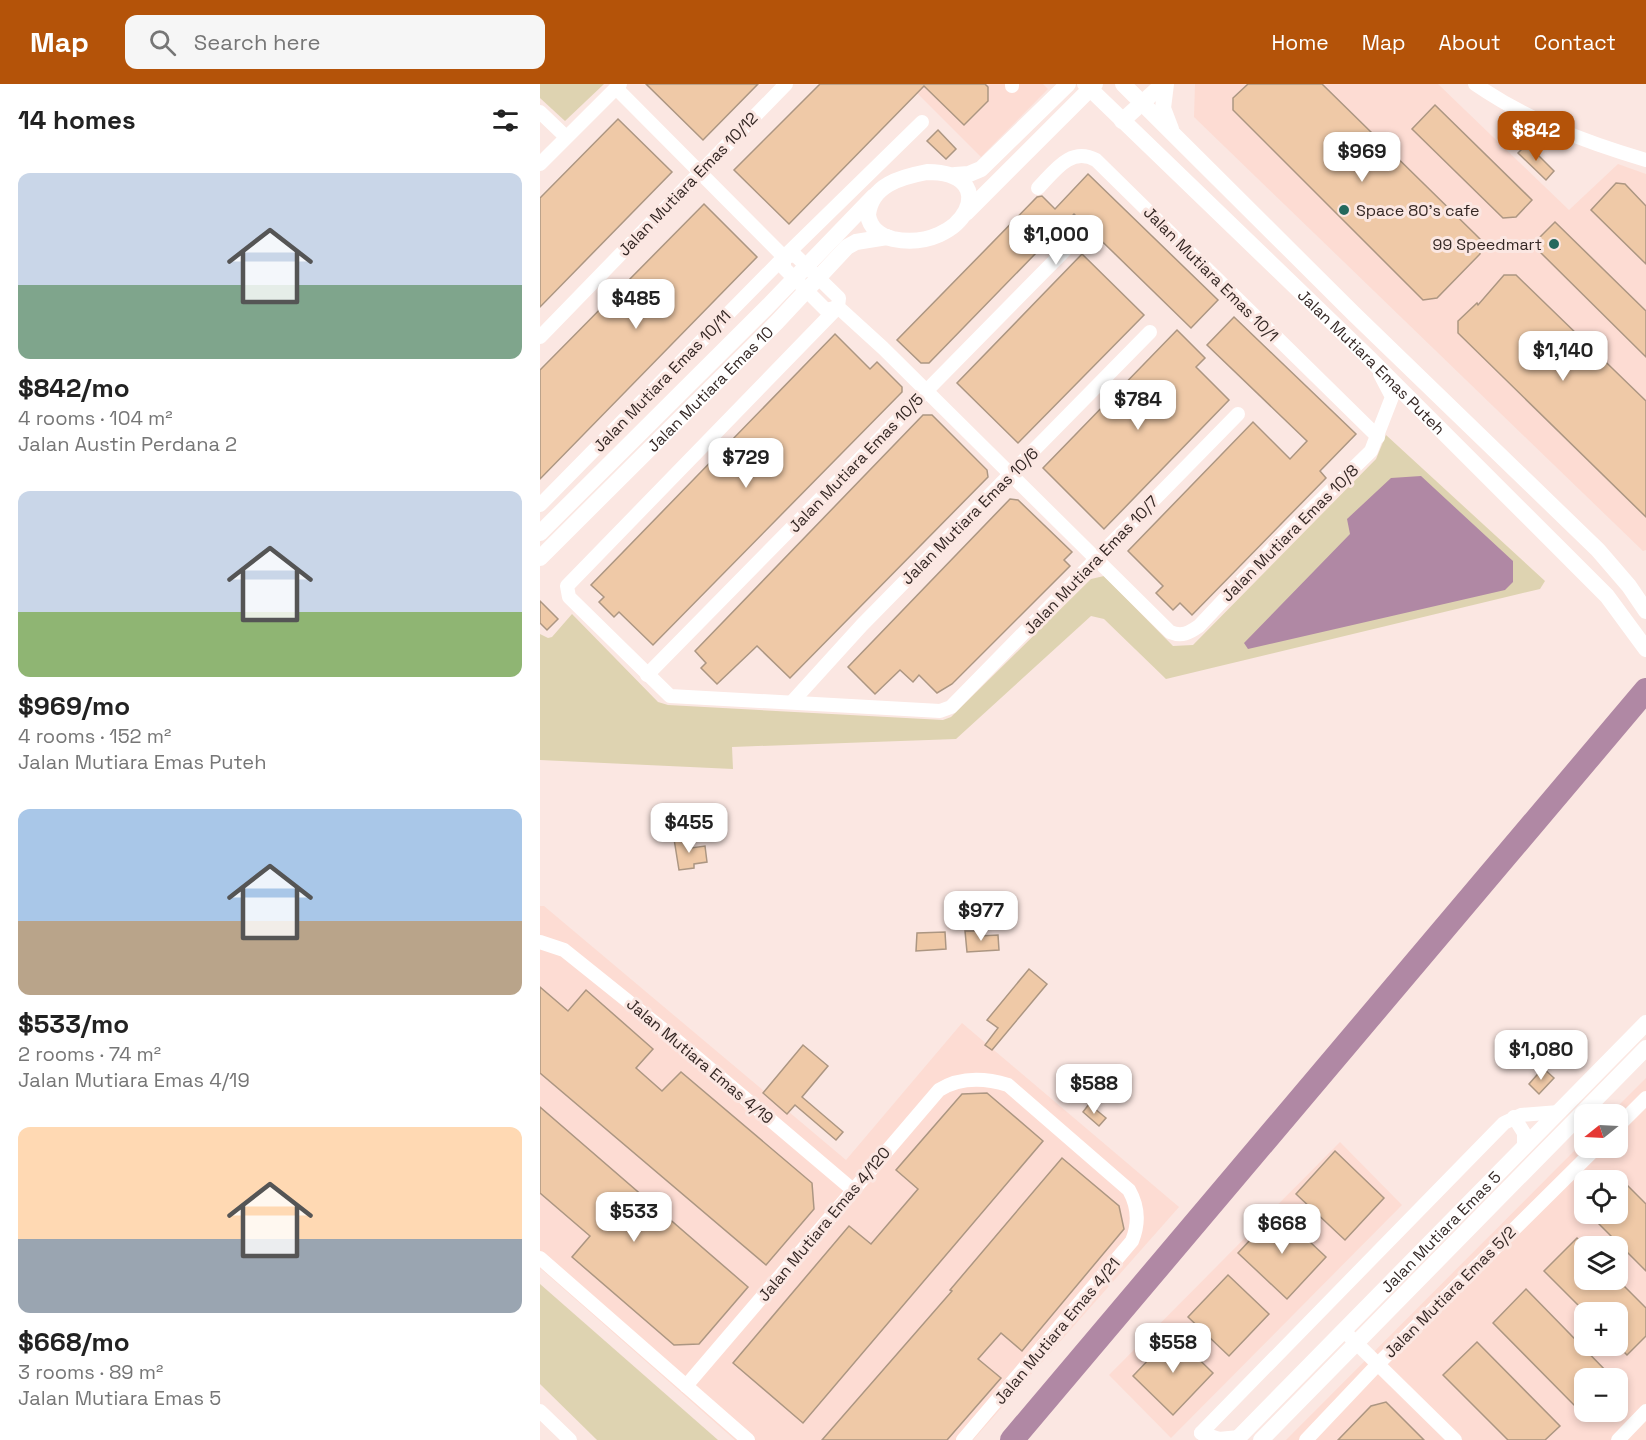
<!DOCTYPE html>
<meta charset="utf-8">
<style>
body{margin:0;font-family:"Space Grotesk",sans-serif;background:#f6f6f6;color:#222;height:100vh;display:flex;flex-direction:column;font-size:22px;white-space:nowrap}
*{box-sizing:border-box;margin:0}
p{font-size:20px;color:#767676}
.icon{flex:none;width:33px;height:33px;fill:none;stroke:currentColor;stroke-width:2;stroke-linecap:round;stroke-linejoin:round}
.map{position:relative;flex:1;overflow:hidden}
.sheet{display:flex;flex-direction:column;background:#fff;width:540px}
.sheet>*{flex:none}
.needle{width:39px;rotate:252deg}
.buttons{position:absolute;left:1034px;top:1020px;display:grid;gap:12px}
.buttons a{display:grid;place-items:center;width:54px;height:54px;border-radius:12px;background:#fff;box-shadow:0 3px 9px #0003;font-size:30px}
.price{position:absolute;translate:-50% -51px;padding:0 14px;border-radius:12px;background:#fff;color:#222;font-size:20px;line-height:39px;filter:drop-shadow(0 2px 3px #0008)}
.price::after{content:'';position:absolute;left:50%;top:36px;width:18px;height:14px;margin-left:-9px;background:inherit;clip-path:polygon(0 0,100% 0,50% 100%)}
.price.current{background:#b45309;color:#fff}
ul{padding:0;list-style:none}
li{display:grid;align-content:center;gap:12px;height:318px;padding:0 18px}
li span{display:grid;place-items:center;height:186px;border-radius:12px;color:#555}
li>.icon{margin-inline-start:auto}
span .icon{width:108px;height:108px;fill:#fffc;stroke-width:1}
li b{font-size:26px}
h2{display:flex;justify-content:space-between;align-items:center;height:72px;padding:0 18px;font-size:26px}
header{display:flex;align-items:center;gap:36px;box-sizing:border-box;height:84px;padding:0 30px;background:#b45309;color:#fff}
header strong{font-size:28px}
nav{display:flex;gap:33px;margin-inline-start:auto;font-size:21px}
.search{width:420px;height:54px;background:#f6f6f6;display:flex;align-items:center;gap:15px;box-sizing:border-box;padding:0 21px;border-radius:12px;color:#767676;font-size:22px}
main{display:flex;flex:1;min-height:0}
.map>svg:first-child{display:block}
</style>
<header>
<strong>Map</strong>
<div class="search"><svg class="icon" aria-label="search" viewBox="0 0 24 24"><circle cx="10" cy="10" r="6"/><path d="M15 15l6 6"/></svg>Search here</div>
<nav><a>Home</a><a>Map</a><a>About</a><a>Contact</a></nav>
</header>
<main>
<section class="sheet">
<h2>14 homes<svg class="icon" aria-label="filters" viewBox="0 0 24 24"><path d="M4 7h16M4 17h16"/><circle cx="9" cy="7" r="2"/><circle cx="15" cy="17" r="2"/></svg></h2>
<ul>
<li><span style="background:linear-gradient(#c9d6e8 60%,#7fa58c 0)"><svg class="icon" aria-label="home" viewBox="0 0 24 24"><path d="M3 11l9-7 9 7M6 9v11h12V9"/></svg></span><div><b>$842/mo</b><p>4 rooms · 104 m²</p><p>Jalan Austin Perdana 2</p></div></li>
<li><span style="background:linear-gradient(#c9d6e8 65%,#8fb573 0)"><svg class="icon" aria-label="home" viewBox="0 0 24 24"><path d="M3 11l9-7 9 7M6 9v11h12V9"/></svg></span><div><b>$969/mo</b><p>4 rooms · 152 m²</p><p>Jalan Mutiara Emas Puteh</p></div></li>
<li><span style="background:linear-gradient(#a9c7e8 60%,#b9a48a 0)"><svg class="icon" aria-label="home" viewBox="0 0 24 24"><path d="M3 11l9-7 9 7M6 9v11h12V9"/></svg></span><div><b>$533/mo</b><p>2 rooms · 74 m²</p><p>Jalan Mutiara Emas 4/19</p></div></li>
<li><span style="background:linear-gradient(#ffd9b3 60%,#9aa5b1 0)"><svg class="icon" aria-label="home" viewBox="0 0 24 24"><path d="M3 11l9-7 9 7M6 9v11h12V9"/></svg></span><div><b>$668/mo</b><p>3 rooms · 89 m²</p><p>Jalan Mutiara Emas 5</p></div></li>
</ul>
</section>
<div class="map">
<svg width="1106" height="1356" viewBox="0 0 1106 1356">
<rect width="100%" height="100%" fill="#fbe7e2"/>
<g fill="#fddcd3" fill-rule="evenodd">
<path d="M368,0H503L508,5L441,73Z"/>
<path d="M655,0H898L1029,126L1078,80L1106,90V466L1103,467L654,33Z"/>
<path d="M0,822H4L306,1076L422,939L639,1123L433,1356H195L0,1184Z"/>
<path d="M1106,994V1356H746L1044,1057V1064H1077V1030H1070ZM1044,1096H1077V1130H1044ZM1044,1162H1077V1196H1044ZM1044,1228H1077V1262H1044ZM1044,1294H1077V1328H1044Z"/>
<path d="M800,1058L862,1121L631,1354L569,1291Z"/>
</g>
<g fill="#ded3b1">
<path d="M0,0H64L25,37L0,14Z"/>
<path d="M846,351L1005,497L1000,505L626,595L564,535L551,532L416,655L192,663L193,685L0,676V550L8,554L12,553L32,530L118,618L128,621L403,636L411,633L551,495L564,492L633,562L653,561L836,375Z"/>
<path d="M0,1200L178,1356H57L0,1300Z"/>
</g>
<path fill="#b088a4" d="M881,392L973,477V498L965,506L708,565L704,559L810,450L807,435L851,394Z"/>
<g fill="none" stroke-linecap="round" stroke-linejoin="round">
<path stroke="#b088a4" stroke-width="24" d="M472,1356L1106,606"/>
</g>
<g fill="#efc9a7" stroke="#ac9682" stroke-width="1.5">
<path d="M106,0H218L163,56Z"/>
<path d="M280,0H445L448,3V17L424,41L384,2L249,140L194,86Z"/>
<path d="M708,0H782L935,150L941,156L940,170L897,214L883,216L693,26V14Z"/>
<path d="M895,21L992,116L976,133L963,134L872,45Z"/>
<path d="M78,35L132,88L0,223V114Z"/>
<path d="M398,46L416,65L406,75L387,57Z"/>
<path d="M987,60L1014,87L1006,96L978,69Z"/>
<path d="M548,90L678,216L651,244L534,130L389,279H381L357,256L497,113L502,112L515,125Z"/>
<path d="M1076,99L1085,100L1106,122V180L1051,126Z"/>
<path d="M164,120L217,173L0,395V286Z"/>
<path d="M1015,138L1106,227V273L1000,168L999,154Z"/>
<path d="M542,170L604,231L478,359L417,299Z"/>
<path d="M964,191H976L1106,317V433L918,249V237L937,219L938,221Z"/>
<path d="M694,233L816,350L780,387L786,394L652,531L640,519L633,526L616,509L623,502L588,467L713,338L750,375L767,357L667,261Z"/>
<path d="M637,246L665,274L656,283L689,316L564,445L503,384Z"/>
<path d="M295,250L330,285L337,278L362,303V308L113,561L79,528L74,533L59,518L64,513L51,501Z"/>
<path d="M383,331H392L447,386L448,393L250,594L217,562L177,600L161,584L166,579L155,567Z"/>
<path d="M470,415L478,416L532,468L524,476L530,482L412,600L397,609L379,591L373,598L360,586L335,610L308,583Z"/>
<path d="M0,517L18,535L7,546L0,539Z"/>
<path d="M149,753L151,764L165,762L167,778L154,780V784L139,786L134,755Z"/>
<path d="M425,847H438L439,852L458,851L459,866L427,868Z"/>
<path d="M405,848L406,865L376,867L377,849Z"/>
<path d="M489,885L507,900L452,966L445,961L458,944L447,936Z"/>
<path d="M0,903L28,927L46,906L113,965L96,984L122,1007L141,988L272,1099L274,1125L226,1181L0,989Z"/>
<path d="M263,961L288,982L262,1013L303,1048L296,1056L255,1021L247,1030L223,1009Z"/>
<path d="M1003,984L1014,994L999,1010L989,1000Z"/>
<path d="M447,1009L503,1057L263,1339L193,1279L309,1142L331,1160L378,1105L356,1086L422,1010Z"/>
<path d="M549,1020L566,1034L559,1042L543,1028Z"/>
<path d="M0,1023L208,1203L159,1260L134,1261L32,1173L50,1152L0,1109Z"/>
<path d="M795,1067L844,1114L805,1156L756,1110Z"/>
<path d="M522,1074L579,1122L584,1145L482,1267L461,1249L438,1275L461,1294L407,1356H282L412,1207L410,1206Z"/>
<path d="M1087,1101L1106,1120V1187L1049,1130H1077V1111Z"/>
<path d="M737,1127L786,1173L747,1215L698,1169Z"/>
<path d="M1037,1154L1044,1161V1196H1078L1106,1224V1252L1087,1271L1077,1261V1228H1045L1004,1187Z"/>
<path d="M688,1191L729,1230L689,1272L648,1233Z"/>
<path d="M986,1205L1069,1290L1064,1294H1044V1315L1036,1323L953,1239Z"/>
<path d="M633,1250L673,1289L633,1331L593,1292Z"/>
<path d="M937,1258L1020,1342L1005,1356H968L903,1291Z"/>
<path d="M846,1318L884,1356H798L831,1322Z"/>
</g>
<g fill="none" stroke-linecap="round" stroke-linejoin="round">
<g stroke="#fff" stroke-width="14">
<path d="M472,0V2"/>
<path d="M935,0C989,37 1045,58 1106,76"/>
<path d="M76,4L244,173V184L286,226L298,223"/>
<path d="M0,28L26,53"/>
<path d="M0,80L80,0"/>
<path d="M498,104C514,88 530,62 556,76L838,353"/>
<path d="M244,173L255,171L299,214L298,223L343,264L630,548C642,553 649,549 659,542L743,453L831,367L852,313L840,290"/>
<path d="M298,223L27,502L29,513L130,612L400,627L411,623L698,330"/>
<path d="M0,253L246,0"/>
<path d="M0,421L244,173L382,38"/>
<path d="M107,591L525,166"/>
<path d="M252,618L322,541L610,248"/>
<path d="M0,858L24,866L135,955L313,1106"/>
<path d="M974,1033L984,1049V1064"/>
<path d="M1077,1043L1106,1014"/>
<path d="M0,1174L208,1356"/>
<path d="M804,1247L915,1356"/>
<path d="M146,1302L399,1006C420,993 445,994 468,1001L589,1106C598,1122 599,1140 592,1157L423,1356"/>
<path d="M0,1327L30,1356"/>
<path d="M661,1349L964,1039L981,1031L1019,1028"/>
<path d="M661,1349L679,1355L699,1353"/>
<path d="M766,1356L838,1280L1056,1064"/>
<path d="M1078,1356L1106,1327"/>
</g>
<g stroke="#fff" stroke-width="16">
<path id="s1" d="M545,0L828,273L1067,512L1106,565"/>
<path d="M583,0L813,229L1058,466L1089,502L1106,527"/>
<path d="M626,0L623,24L631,45"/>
<path d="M582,37L623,0"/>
<path d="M387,88C465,88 424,169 353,155C340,152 330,144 328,131C331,101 361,93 387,88Z"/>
<path d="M415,91L429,90L441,85L528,0"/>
<path d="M426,129L555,0"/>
<path d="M0,449L226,224L334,112"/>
<path id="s2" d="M0,474L237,238L307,163L316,158L347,153"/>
<path id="s3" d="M696,1356L1106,939"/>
<path d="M721,1356L1106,964"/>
</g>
</g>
<g fill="#24695d" stroke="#fbe7e2" stroke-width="2">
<circle cx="804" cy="126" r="6"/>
<circle cx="1014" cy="160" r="6"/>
</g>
<g text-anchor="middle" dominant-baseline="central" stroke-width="6" stroke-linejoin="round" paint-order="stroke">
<g font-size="16" fill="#352825" stroke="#fbe7e2">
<text transform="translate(148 100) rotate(-46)">Jalan Mutiara Emas 10/12</text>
<text transform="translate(671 190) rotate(45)">Jalan Mutiara Emas 10/1</text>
<text stroke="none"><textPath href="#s1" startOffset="399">Jalan Mutiara Emas Puteh</textPath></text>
<text transform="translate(122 297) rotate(-46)">Jalan Mutiara Emas 10/11</text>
<text stroke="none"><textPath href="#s2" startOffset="240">Jalan Mutiara Emas 10</textPath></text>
<text transform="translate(316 379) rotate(-46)">Jalan Mutiara Emas 10/5</text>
<text transform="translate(430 432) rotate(-45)">Jalan Mutiara Emas 10/6</text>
<text transform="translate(750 449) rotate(-45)">Jalan Mutiara Emas 10/8</text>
<text transform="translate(551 481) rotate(-46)">Jalan Mutiara Emas 10/7</text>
<text transform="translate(160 977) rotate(40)">Jalan Mutiara Emas 4/19</text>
<text transform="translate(284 1140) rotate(-50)">Jalan Mutiara Emas 4/120</text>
<text stroke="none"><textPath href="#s3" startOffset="292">Jalan Mutiara Emas 5</textPath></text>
<text transform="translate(910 1208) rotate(-45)">Jalan Mutiara Emas 5/2</text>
<text transform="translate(517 1247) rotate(-50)">Jalan Mutiara Emas 4/21</text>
</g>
<g font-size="16" fill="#352825" stroke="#fbe7e2" text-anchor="start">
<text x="816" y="126">Space 80's cafe</text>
<text x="1002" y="160" text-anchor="end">99 Speedmart</text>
</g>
</g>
</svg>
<div class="buttons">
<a><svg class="needle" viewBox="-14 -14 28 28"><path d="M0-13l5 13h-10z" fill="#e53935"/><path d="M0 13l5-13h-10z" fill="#767676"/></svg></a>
<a><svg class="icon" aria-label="locate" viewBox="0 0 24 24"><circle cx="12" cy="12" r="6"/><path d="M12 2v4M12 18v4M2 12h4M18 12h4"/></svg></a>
<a><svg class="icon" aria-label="layers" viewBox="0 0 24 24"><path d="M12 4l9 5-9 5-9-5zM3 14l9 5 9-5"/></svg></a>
<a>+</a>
<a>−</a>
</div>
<b class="price current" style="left:996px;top:78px">$842</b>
<b class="price" style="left:822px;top:99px">$969</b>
<b class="price" style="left:516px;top:182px">$1,000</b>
<b class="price" style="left:96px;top:246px">$485</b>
<b class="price" style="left:1023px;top:298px">$1,140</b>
<b class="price" style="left:598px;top:347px">$784</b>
<b class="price" style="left:206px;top:405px">$729</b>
<b class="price" style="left:149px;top:770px">$455</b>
<b class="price" style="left:441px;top:858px">$977</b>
<b class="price" style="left:1001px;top:997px">$1,080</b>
<b class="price" style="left:554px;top:1031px">$588</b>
<b class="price" style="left:94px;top:1159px">$533</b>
<b class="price" style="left:742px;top:1171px">$668</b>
<b class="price" style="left:633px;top:1290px">$558</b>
</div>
</main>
